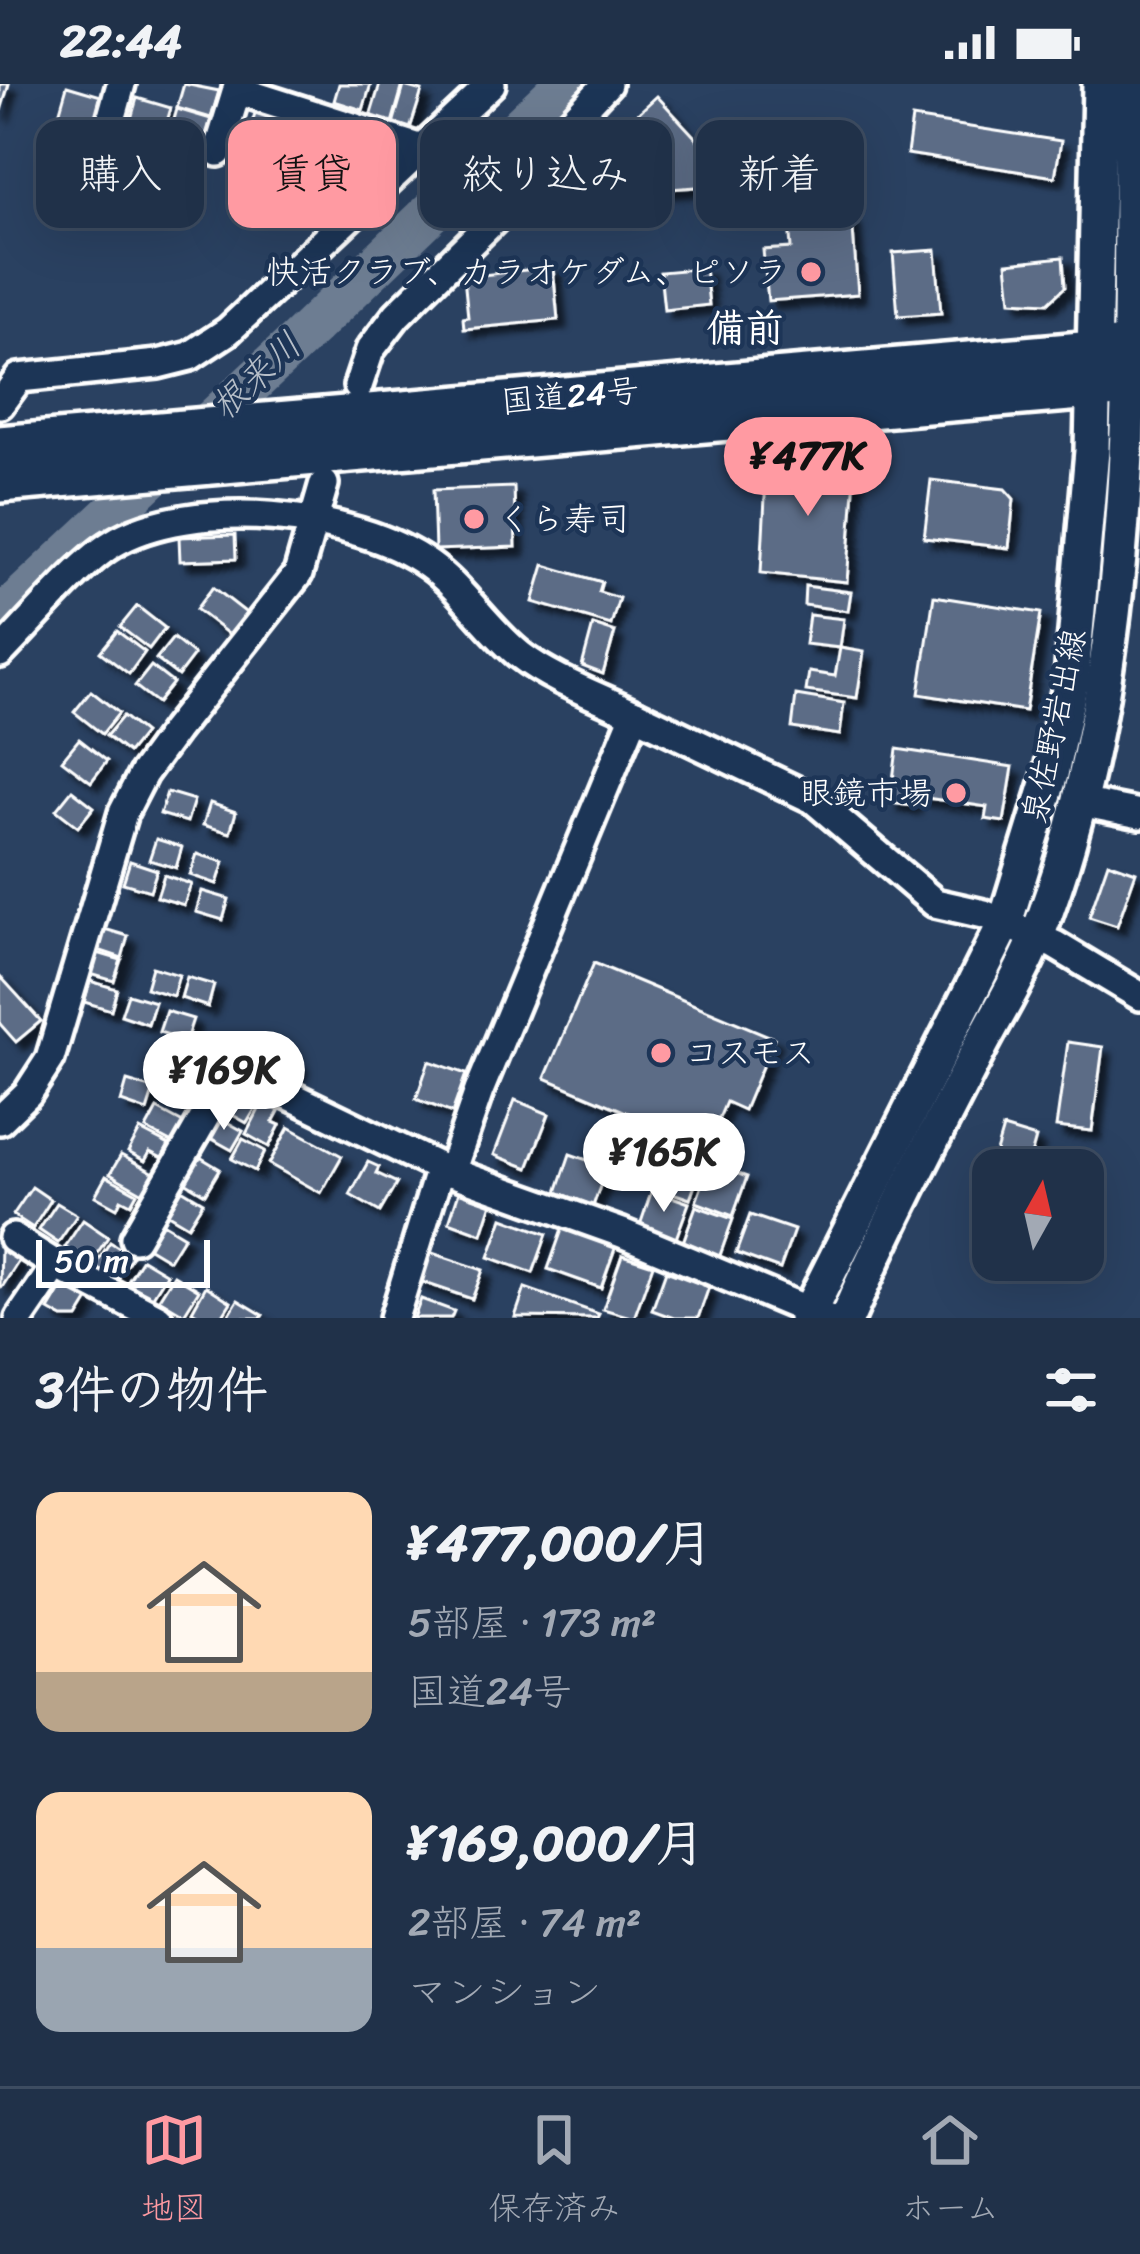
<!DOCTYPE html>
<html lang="ja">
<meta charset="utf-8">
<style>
body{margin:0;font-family:Sriracha,"Klee One",sans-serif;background:#283950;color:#f1f3f6;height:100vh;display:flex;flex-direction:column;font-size:45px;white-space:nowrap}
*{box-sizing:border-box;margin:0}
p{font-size:39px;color:#a2a9b4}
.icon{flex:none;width:66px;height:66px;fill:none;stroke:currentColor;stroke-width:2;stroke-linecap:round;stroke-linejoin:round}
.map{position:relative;height:1234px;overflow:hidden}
.sheet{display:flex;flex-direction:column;background:#203149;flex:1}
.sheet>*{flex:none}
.top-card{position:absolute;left:36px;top:36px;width:1068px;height:108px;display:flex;gap:24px}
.needle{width:78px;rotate:8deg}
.tools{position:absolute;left:972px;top:1065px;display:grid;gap:24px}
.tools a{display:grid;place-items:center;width:132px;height:132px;border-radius:24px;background:#203149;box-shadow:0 12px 48px #0002,0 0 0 3px #3d4c61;font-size:60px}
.scale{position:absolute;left:36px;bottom:30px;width:174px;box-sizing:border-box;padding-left:12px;border:6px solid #fff;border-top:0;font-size:33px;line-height:42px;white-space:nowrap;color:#fff;-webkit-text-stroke:9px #1d3557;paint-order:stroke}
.price{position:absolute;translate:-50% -102px;padding:0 27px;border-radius:42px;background:#fff;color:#222;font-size:39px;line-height:78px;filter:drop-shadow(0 3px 6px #0008)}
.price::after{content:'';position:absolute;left:50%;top:72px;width:36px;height:27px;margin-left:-18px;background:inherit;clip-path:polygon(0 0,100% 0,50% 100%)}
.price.current{background:#ff9aa2;color:#111}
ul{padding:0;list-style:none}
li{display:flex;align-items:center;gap:36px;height:300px;padding:0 36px}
li span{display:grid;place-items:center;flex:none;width:336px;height:240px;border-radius:24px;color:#555}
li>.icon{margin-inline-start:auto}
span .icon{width:144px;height:144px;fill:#fffc;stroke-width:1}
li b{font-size:51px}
h2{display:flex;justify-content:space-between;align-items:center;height:144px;padding:0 36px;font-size:51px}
.pill{padding:0 42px;border-radius:24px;background:#203149;box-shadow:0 12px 48px #0002,0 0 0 3px #3d4c61;font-size:42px;line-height:108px}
.pill.current{background:#ff9aa2;color:#111}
.status{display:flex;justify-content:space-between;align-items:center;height:84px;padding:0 60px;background:#203149;direction:ltr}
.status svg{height:33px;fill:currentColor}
.tabs{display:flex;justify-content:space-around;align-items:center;height:168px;border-top:3px solid #3d4c61;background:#203149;font-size:33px;color:#a2a9b4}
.tabs a{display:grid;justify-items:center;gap:6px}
.tabs .current{color:#ff9aa2}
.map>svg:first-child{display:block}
</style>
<div class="status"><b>22:44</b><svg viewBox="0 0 49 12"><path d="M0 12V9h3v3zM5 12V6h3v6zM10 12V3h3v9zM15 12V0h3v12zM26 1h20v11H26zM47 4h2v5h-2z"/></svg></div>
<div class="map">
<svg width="1140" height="1234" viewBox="0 0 1140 1234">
<defs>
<filter id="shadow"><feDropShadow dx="8" dy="8" stdDeviation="3" flood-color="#0009"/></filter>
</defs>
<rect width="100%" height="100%" fill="#2a4161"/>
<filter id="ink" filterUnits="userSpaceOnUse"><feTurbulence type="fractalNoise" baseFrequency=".00833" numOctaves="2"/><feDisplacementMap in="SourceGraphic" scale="24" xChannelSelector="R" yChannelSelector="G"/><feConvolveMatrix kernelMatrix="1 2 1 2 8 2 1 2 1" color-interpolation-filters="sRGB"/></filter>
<g filter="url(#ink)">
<path fill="#465975" stroke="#a2acba" stroke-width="3" d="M309,43L330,49L320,82L282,67Z"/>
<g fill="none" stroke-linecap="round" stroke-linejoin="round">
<path stroke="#6d7d92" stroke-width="42" d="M0,534L291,263L565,0"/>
</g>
<g fill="#5b6c86" stroke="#fff" stroke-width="3" filter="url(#shadow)">
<path d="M0,0H9L0,30Z"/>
<path d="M184,0L219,7L211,34L177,24Z"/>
<path d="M339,0H371L363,26L334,17Z"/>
<path d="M380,0L403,1L392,39L370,33Z"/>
<path d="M67,2L101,12L94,40L59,30Z"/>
<path d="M404,2L422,7L410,45L393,40Z"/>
<path d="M657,12L705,64L710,102L615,109L586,77Z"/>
<path d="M137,14L171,24L163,51L129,42Z"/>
<path d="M257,23L291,33L283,61L248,51Z"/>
<path d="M177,25L211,35L204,62L169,53Z"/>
<path d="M912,34L1061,57L1055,93L907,70Z"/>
<path d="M335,51L356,57L347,90L325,85Z"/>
<path d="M242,54L271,63L267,76L253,72L249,85L234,80Z"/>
<path d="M852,133L858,210L768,217L763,166L791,164L789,138Z"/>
<path d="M936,166L941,229L898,232L893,169Z"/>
<path d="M1063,173L1065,203L1048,219L1011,217L1007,179Z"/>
<path d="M553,183L558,236L464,245L463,234L468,233L464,193Z"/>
<path d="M705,184L709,221L664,226L660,188Z"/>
<path d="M767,376L856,379L847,498L761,489Z"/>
<path d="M931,396L1005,405L1014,415L1009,464L924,454Z"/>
<path d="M514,403L516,463L435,466L433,406Z"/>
<path d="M235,451L236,475L180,477L179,453Z"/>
<path d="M544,481L602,498L599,508L619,514L611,541L533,518Z"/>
<path d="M805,502L851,508L848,527L804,521Z"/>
<path d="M213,503L249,531L232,553L196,525Z"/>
<path d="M934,512L1041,529L1025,627L919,610Z"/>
<path d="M137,522L165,544L149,565L120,543Z"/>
<path d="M809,531L844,535L840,564L805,560Z"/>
<path d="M593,541L615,548L603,590L582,582Z"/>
<path d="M117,547L145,568L129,590L100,568Z"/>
<path d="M173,554L194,571L178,592L156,575Z"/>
<path d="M840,564L864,568L857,614L806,607L809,588L835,592Z"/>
<path d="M151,582L173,599L157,619L135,602Z"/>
<path d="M91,607L119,629L102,650L74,628Z"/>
<path d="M796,611L844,619L840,651L792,644Z"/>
<path d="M123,632L144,649L128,669L106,652Z"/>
<path d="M79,655L107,677L91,698L62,676Z"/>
<path d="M897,665L1013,683L1004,738L985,735L987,723L913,712L912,722L890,719Z"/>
<path d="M72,706L94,723L78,743L56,726Z"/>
<path d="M167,708L194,716L187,738L160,730Z"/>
<path d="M210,719L236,728L230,749L203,741Z"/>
<path d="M156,755L182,763L176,784L149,776Z"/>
<path d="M197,770L224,778L217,800L190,791Z"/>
<path d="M130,777L157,786L150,807L123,799Z"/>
<path d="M1108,778L1136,788L1117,842L1089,833Z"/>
<path d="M164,791L191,800L184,821L157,813Z"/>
<path d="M202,807L229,815L223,836L196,828Z"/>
<path d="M101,844L128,852L122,874L95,865Z"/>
<path d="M94,868L121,876L114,897L87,889Z"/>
<path d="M594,879L774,954L744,1026L726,1018L707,1062L545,994Z"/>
<path d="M152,883L179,891L173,912L146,904Z"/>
<path d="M0,892L41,937L16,958L0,940Z"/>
<path d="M187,893L214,901L208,923L181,914Z"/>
<path d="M90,897L117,905L111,926L84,918Z"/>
<path d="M128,910L155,918L148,940L121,931Z"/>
<path d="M166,927L193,935L186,956L159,948Z"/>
<path d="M1068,958L1103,963L1092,1047L1056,1043Z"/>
<path d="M274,966L299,980L288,1000L263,986Z"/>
<path d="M429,977L466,990L452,1029L416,1015Z"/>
<path d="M178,996L199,1008L188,1027L167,1016Z"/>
<path d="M127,997L154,1005L147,1027L121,1018Z"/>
<path d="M228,1010L239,1016L242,1010L258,1020L247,1039L220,1024Z"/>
<path d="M515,1016L549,1030L528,1084L494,1071Z"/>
<path d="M263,1018L279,1027L273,1038L280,1041L269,1063L246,1050Z"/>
<path d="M157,1025L185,1040L174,1060L146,1045Z"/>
<path d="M216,1032L243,1047L232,1066L205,1051Z"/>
<path d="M289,1043L342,1072L321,1109L269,1080Z"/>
<path d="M1003,1044L1036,1054L1027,1086H993V1148L974,1143Z"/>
<path d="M140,1046L169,1061L162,1074L150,1068L145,1077L128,1068Z"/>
<path d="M243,1055L265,1067L255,1087L232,1075Z"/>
<path d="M667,1063L704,1076L690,1115L653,1102Z"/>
<path d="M195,1070L220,1085L205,1110L180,1095Z"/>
<path d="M570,1070L607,1083L593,1122L557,1108Z"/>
<path d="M121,1071L156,1090L145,1110L110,1090Z"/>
<path d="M368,1078L379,1083L376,1089L397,1099L380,1128L350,1111Z"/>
<path d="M710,1080L747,1093L733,1132L696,1118Z"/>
<path d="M106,1092L137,1109L131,1120L121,1115L117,1124L95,1112Z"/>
<path d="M32,1103L51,1116L33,1144L13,1131Z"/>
<path d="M178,1103L203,1118L188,1142L163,1127Z"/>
<path d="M652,1106L689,1119L675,1157L639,1144Z"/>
<path d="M459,1108L492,1119L482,1150L449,1138Z"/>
<path d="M57,1119L77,1131L58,1159L39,1146Z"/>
<path d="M696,1122L733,1135L719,1174L682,1161Z"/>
<path d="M750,1131L794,1146L780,1185L736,1169Z"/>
<path d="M503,1134L547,1150L533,1189L489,1173Z"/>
<path d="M83,1136L108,1153L90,1180L65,1163Z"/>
<path d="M159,1137L184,1152L169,1176L144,1161Z"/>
<path d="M564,1140L617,1159L601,1204L548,1185Z"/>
<path d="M110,1158L132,1172L115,1200L92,1186Z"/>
<path d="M1,1163L20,1175L2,1203L0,1202Z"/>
<path d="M426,1167L483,1186L472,1215L416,1196Z"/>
<path d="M622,1171L653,1181L634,1234L603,1225Z"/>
<path d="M142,1175L167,1190L152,1214L127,1199Z"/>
<path d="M666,1187L709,1203L698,1234H674L652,1226Z"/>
<path d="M174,1191L199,1206L184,1230L159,1215Z"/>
<path d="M64,1201L89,1216L78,1234H63L49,1226Z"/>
<path d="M206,1202L231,1218L221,1234H204L192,1227Z"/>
<path d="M525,1204L599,1230L597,1234L515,1233Z"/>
<path d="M421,1215L454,1227L451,1234H414Z"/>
<path d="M238,1216L263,1231L261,1234H227Z"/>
</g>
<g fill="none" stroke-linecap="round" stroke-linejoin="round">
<defs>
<g id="minor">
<path d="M238,0L237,6L422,65"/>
<path d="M108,47L121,0"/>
<path d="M218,68L237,6"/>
<path d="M358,302L370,266L397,231L511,119L539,72L607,0"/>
<path d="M0,320L19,294L158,280L190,272L228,247L491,0"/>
<path d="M0,569C29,540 80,479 112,460C190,412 355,427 429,481C463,505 487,545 520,571C552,596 598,612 635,630"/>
<path d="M1080,718L1140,730"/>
<path d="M0,1036L28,1009L50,975L123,729L143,690L175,646L298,490L324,400"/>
<path d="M451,1088L479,1007L635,630L813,715L935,819L984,830L1055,861L1140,912"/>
<path d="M13,1154L56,1181L20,1234"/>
<path d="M135,1154L233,984L440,1084"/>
<path d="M56,1181L158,1234"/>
<path d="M394,1234L440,1084L622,1149L826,1234"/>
</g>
<g id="major">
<path d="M806,1234L1005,839L1051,690L1072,593L1092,367L1100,0"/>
<path d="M847,1234C887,1142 933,1054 979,965C998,928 1022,891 1037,852C1140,590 1130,279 1131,0"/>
</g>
<g id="highway">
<path d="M0,362L1140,263"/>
<path d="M0,398L1140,301"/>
</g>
</defs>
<use href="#minor" stroke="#fff" stroke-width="36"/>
<use href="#major" stroke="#fff" stroke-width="42"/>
<use href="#highway" stroke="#fff" stroke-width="48"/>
<use href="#minor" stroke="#1d3557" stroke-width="27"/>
<use href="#major" stroke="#1d3557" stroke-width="33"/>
<use href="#highway" stroke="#1d3557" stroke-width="39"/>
</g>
</g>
<g fill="#ff9aa2" stroke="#1d3557" stroke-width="4.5">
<circle cx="811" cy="188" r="12"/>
<circle cx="474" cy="435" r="12"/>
<circle cx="956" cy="709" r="12"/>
<circle cx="661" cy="969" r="12"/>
</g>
<g text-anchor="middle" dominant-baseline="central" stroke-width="9" stroke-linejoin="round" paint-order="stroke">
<g font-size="33" fill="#fff" stroke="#1d3557" text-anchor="end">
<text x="787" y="188">快活クラブ、カラオケダム、ピソラ</text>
<text x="498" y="435" text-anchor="start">くら寿司</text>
<text x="932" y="709">眼鏡市場</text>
<text x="685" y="969" text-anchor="start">コスモス</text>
</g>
<g font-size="33" fill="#fff" stroke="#1d3557">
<text transform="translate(570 312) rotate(-5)">国道24号</text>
<text transform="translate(1054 642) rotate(-78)">泉佐野岩出線</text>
</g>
<g font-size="36" font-style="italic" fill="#b6bec8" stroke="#1d3557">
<text transform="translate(256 292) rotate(-43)">根来川</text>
</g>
<g font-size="39" font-weight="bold" fill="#fff" stroke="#1d3557">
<text x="745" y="243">備前</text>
</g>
</g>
</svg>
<div class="tools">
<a><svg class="needle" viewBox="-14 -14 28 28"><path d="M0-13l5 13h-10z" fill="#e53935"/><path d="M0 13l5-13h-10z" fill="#a2a9b4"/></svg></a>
</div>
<div class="scale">50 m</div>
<b class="price current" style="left:808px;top:435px">¥477K</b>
<b class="price" style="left:224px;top:1049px">¥169K</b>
<b class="price" style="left:664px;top:1131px">¥165K</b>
<div class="top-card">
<a class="pill">購入</a>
<a class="pill current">賃貸</a>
<a class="pill">絞り込み</a>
<a class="pill">新着</a>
</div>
</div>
<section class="sheet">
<h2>3件の物件<svg class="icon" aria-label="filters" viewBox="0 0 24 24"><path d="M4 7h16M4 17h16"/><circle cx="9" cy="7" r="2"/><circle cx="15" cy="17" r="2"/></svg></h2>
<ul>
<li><span style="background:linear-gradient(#ffd9b3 75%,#b9a48a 0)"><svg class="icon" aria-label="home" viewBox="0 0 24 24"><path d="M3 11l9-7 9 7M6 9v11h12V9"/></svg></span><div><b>¥477,000/月</b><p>5部屋 · 173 m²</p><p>国道24号</p></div></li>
<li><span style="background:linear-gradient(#ffd9b3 65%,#9aa5b1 0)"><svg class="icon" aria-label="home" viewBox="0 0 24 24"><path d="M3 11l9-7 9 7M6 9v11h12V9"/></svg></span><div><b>¥169,000/月</b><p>2部屋 · 74 m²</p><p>マンション</p></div></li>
</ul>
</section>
<nav class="tabs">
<a class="current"><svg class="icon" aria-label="map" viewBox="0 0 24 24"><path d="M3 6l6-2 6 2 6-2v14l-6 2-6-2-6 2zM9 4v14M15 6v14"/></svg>地図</a>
<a><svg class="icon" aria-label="saved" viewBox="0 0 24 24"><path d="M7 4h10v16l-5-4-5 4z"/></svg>保存済み</a>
<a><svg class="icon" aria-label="home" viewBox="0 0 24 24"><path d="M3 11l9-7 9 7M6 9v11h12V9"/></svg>ホーム</a>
</nav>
